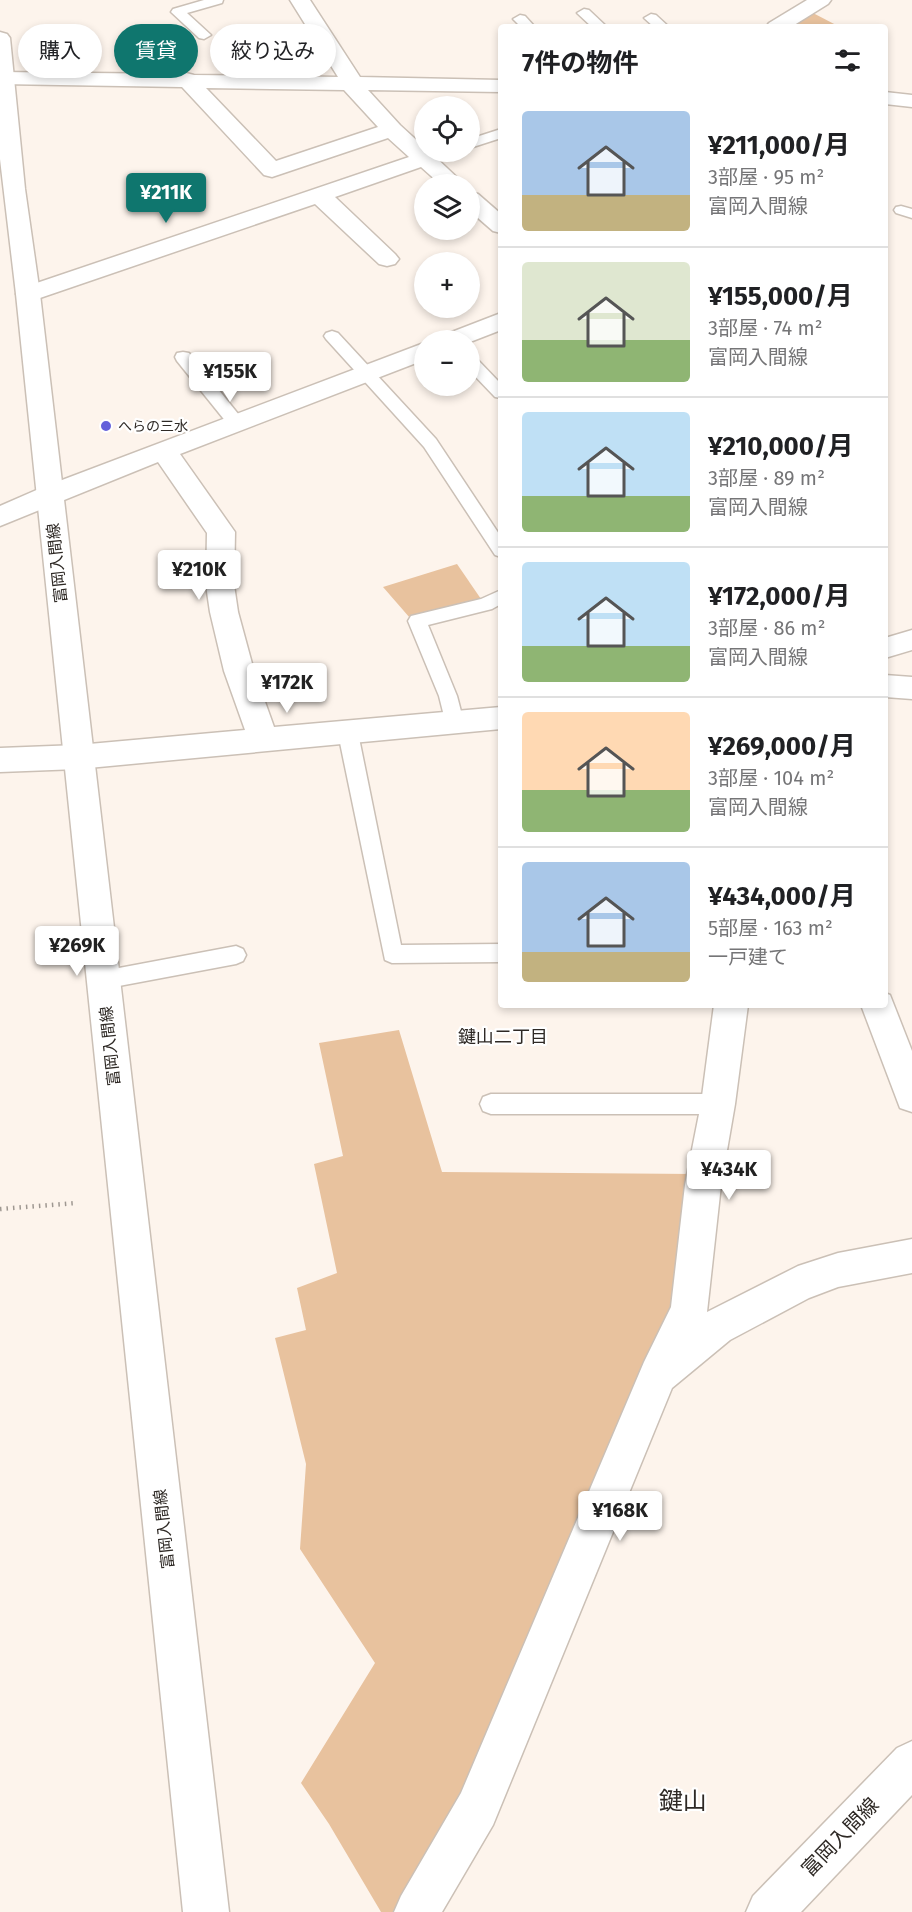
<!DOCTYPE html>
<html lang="ja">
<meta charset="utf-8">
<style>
body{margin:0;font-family:"Fira Sans","Noto Sans JP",sans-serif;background:#f6f6f6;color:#202124;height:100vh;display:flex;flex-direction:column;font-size:22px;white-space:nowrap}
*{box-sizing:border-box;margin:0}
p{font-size:20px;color:#757577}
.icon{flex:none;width:33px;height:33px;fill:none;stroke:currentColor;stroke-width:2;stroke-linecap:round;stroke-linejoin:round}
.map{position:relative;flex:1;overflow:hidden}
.side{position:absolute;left:498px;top:24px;width:390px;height:984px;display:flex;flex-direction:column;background:#fff;border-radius:6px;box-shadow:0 3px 9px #0003}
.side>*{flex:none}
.banner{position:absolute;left:18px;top:24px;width:390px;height:54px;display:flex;gap:12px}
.tools{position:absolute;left:414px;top:96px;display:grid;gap:12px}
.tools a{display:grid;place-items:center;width:66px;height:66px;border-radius:50%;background:#fff;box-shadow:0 3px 9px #0003;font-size:30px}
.price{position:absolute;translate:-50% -51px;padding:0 14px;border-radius:6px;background:#fff;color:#222;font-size:20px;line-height:39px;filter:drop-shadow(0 2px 3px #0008)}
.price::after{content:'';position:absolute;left:50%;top:36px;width:18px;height:14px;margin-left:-9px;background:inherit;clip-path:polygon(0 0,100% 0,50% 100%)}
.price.active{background:#0f766e;color:#fff}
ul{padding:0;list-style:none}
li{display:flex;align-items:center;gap:18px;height:150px;padding:0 24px}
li+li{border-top:2px solid #e0e0e0}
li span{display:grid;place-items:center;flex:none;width:168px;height:120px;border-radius:6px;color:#555}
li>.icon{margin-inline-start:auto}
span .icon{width:72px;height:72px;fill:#fffc;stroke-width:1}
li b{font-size:26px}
h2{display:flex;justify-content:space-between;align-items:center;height:72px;padding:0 24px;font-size:26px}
.chip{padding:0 21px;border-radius:27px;background:#fff;box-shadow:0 3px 9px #0003;font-size:21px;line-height:54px}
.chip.active{background:#0f766e;color:#fff}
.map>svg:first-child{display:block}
</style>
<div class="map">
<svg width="912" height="1912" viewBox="0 0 912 1912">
<rect width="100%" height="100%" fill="#fdf4ec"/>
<g fill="#e8c29e">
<path d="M811,12L840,27H786Z"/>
<path d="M457,564L481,599L410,618L383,587Z"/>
<path d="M399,1030L442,1172L694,1174L675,1316L459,1803L397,1912H381L329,1824L301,1783L375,1663L300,1549L306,1464L275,1338L306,1330L297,1288L337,1273L314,1164L343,1156L319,1043Z"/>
</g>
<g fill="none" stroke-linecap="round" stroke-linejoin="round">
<defs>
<g id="lane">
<path d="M204,0H223L222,3L187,13L211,35L204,39L199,38L171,12L173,9Z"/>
<path d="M584,9L589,10L607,27H592L577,13Z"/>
<path d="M651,14L656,15L669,27H654L644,18Z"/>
<path d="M520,15L525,16L535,27H521L513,19Z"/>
<path d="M501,129V138L470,148V139Z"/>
<path d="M436,152H457L455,155L424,163L417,159L419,156Z"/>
<path d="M901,206L912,209V218L896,213L894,210L896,207Z"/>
<path d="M332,331L338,333L436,439L501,537V557L495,555L424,447L326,339L324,336L326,333Z"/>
<path d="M183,352L189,353L243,420L245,424L243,428H231L177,361L175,357L177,353Z"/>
<path d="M470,357L476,358L501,384V398L495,397L470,371Z"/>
<path d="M501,590V604L492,609L428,625L457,696L464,723L461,728L454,730L447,728L439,696L408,621L411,616L481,599Z"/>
<path d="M348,726L355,728L358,733L401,945L501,944V962L392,963L385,960L338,733L341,728Z"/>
<path d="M236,946L243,949L246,955L243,961L236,964L103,989L96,986L92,980L96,974L103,971Z"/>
<path d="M491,1094H718L726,1097L729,1104L726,1111L718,1114H491L483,1111L480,1104L483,1097Z"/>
</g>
<g id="street">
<path d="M290,0H310L360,77L501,80V92L368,90L400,125L424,147V152H430L464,184H440L421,167L335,197L395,254L399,259L395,264L387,266L379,264L315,204L37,299L28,301L19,299L16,294L19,289L409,157L388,138L272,177L264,175L182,87L0,84V72L179,74L186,73L194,75L338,77ZM206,88L344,90L378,127L276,161Z"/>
<path d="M807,0H831L828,4L791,27H766L769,23Z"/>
<path d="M885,92L912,95V107L885,104Z"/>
<path d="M470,192L478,194L501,214V233L493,231L470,211Z"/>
<path d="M501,313V330L470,342V340H441L444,335Z"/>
<path d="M424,343V360L180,454L235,532L234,585L238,612L254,671L274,727L501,707V729L78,769L0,772V748L78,745L245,730L224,671L210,612L206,585L207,533L158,462L0,526V506L41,488Z"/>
<path d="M912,630V650L885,658V638Z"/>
<path d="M885,675L912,677V699L885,697Z"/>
<path d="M885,993L890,995L912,1051V1112L900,1108L861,1005H885Z"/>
<path d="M714,1005H748L735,1104L721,1185L707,1312L798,1266L838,1253L912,1239V1273L838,1287L809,1298L730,1340L672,1388L493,1825L442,1912H394L401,1896L461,1793L644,1362L671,1307L685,1185L701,1104Z"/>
</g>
<g id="secondary">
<path d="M0,32L7,34L10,38L25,189L40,294L229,1912H183L16,294L0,159Z"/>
<path d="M912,1741V1795L801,1912H746L753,1896L897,1748Z"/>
</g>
</defs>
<use href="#lane" stroke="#cbc0b6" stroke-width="3"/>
<use href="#street" stroke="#cbc0b6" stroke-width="3"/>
<use href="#secondary" stroke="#cbc0b6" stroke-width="3"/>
<path stroke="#9e9791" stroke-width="4.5" stroke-dasharray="1.5 5" stroke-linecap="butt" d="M0,1209L76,1203"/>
<use href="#lane" fill="#fff" fill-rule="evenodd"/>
<use href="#street" fill="#fff" fill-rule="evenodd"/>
<use href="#secondary" fill="#fff" fill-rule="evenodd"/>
</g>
<circle fill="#6461da" stroke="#fff" stroke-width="2" cx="106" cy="426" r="6"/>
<g text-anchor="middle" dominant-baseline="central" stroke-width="4.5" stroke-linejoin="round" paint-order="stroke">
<g font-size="14" fill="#2e2925" stroke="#fff" text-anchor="start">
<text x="118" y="426">へらの三水</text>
</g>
<g font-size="16" fill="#2e2925" stroke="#fff">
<text transform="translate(57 563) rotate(-96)">富岡入間線</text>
<text transform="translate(110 1046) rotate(-96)">富岡入間線</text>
<text transform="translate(164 1529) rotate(-96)">富岡入間線</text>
</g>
<g font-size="18" fill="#2e2925" stroke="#fff">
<text x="503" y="1037">鍵山二丁目</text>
</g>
<g font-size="20" fill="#2e2925" stroke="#fff">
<text transform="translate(840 1837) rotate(-46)">富岡入間線</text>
</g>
<g font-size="24" fill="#2e2925" stroke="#fff">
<text x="683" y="1801">鍵山</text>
</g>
</g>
</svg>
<div class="tools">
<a><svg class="icon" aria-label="locate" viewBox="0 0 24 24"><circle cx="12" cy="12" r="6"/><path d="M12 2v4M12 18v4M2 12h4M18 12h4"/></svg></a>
<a><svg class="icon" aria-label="layers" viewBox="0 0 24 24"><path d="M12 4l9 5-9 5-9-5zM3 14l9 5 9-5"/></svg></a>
<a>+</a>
<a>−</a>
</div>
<b class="price active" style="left:166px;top:224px">¥211K</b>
<b class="price" style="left:230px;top:403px">¥155K</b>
<b class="price" style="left:199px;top:601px">¥210K</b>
<b class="price" style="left:287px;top:714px">¥172K</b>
<b class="price" style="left:77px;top:977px">¥269K</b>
<b class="price" style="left:729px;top:1201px">¥434K</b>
<b class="price" style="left:620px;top:1542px">¥168K</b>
<div class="banner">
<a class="chip">購入</a>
<a class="chip active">賃貸</a>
<a class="chip">絞り込み</a>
</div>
<section class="side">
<h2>7件の物件<svg class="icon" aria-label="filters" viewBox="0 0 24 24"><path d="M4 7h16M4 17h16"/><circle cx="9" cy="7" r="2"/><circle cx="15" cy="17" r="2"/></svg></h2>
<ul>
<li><span style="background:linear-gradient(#a9c7e8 70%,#c2b280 0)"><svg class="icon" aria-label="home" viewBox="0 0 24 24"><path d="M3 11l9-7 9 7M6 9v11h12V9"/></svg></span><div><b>¥211,000/月</b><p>3部屋 · 95 m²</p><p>富岡入間線</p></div></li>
<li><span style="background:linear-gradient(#dfe7d0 65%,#8fb573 0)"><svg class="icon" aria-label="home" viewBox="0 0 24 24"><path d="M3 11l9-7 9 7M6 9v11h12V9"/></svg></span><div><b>¥155,000/月</b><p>3部屋 · 74 m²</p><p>富岡入間線</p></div></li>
<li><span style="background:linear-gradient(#bfe0f5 70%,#8fb573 0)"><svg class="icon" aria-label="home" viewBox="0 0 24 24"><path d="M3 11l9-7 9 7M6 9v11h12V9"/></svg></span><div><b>¥210,000/月</b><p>3部屋 · 89 m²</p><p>富岡入間線</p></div></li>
<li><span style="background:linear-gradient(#bfe0f5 70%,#8fb573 0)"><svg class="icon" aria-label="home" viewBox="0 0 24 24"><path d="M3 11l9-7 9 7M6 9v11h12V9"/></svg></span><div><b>¥172,000/月</b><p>3部屋 · 86 m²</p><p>富岡入間線</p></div></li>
<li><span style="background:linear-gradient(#ffd9b3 65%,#8fb573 0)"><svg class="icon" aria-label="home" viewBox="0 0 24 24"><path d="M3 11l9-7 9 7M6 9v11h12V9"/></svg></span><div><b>¥269,000/月</b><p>3部屋 · 104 m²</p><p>富岡入間線</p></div></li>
<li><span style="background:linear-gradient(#a9c7e8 75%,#c2b280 0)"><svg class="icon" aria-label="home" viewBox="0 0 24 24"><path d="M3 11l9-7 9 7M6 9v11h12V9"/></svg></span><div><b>¥434,000/月</b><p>5部屋 · 163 m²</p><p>一戸建て</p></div></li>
</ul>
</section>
</div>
